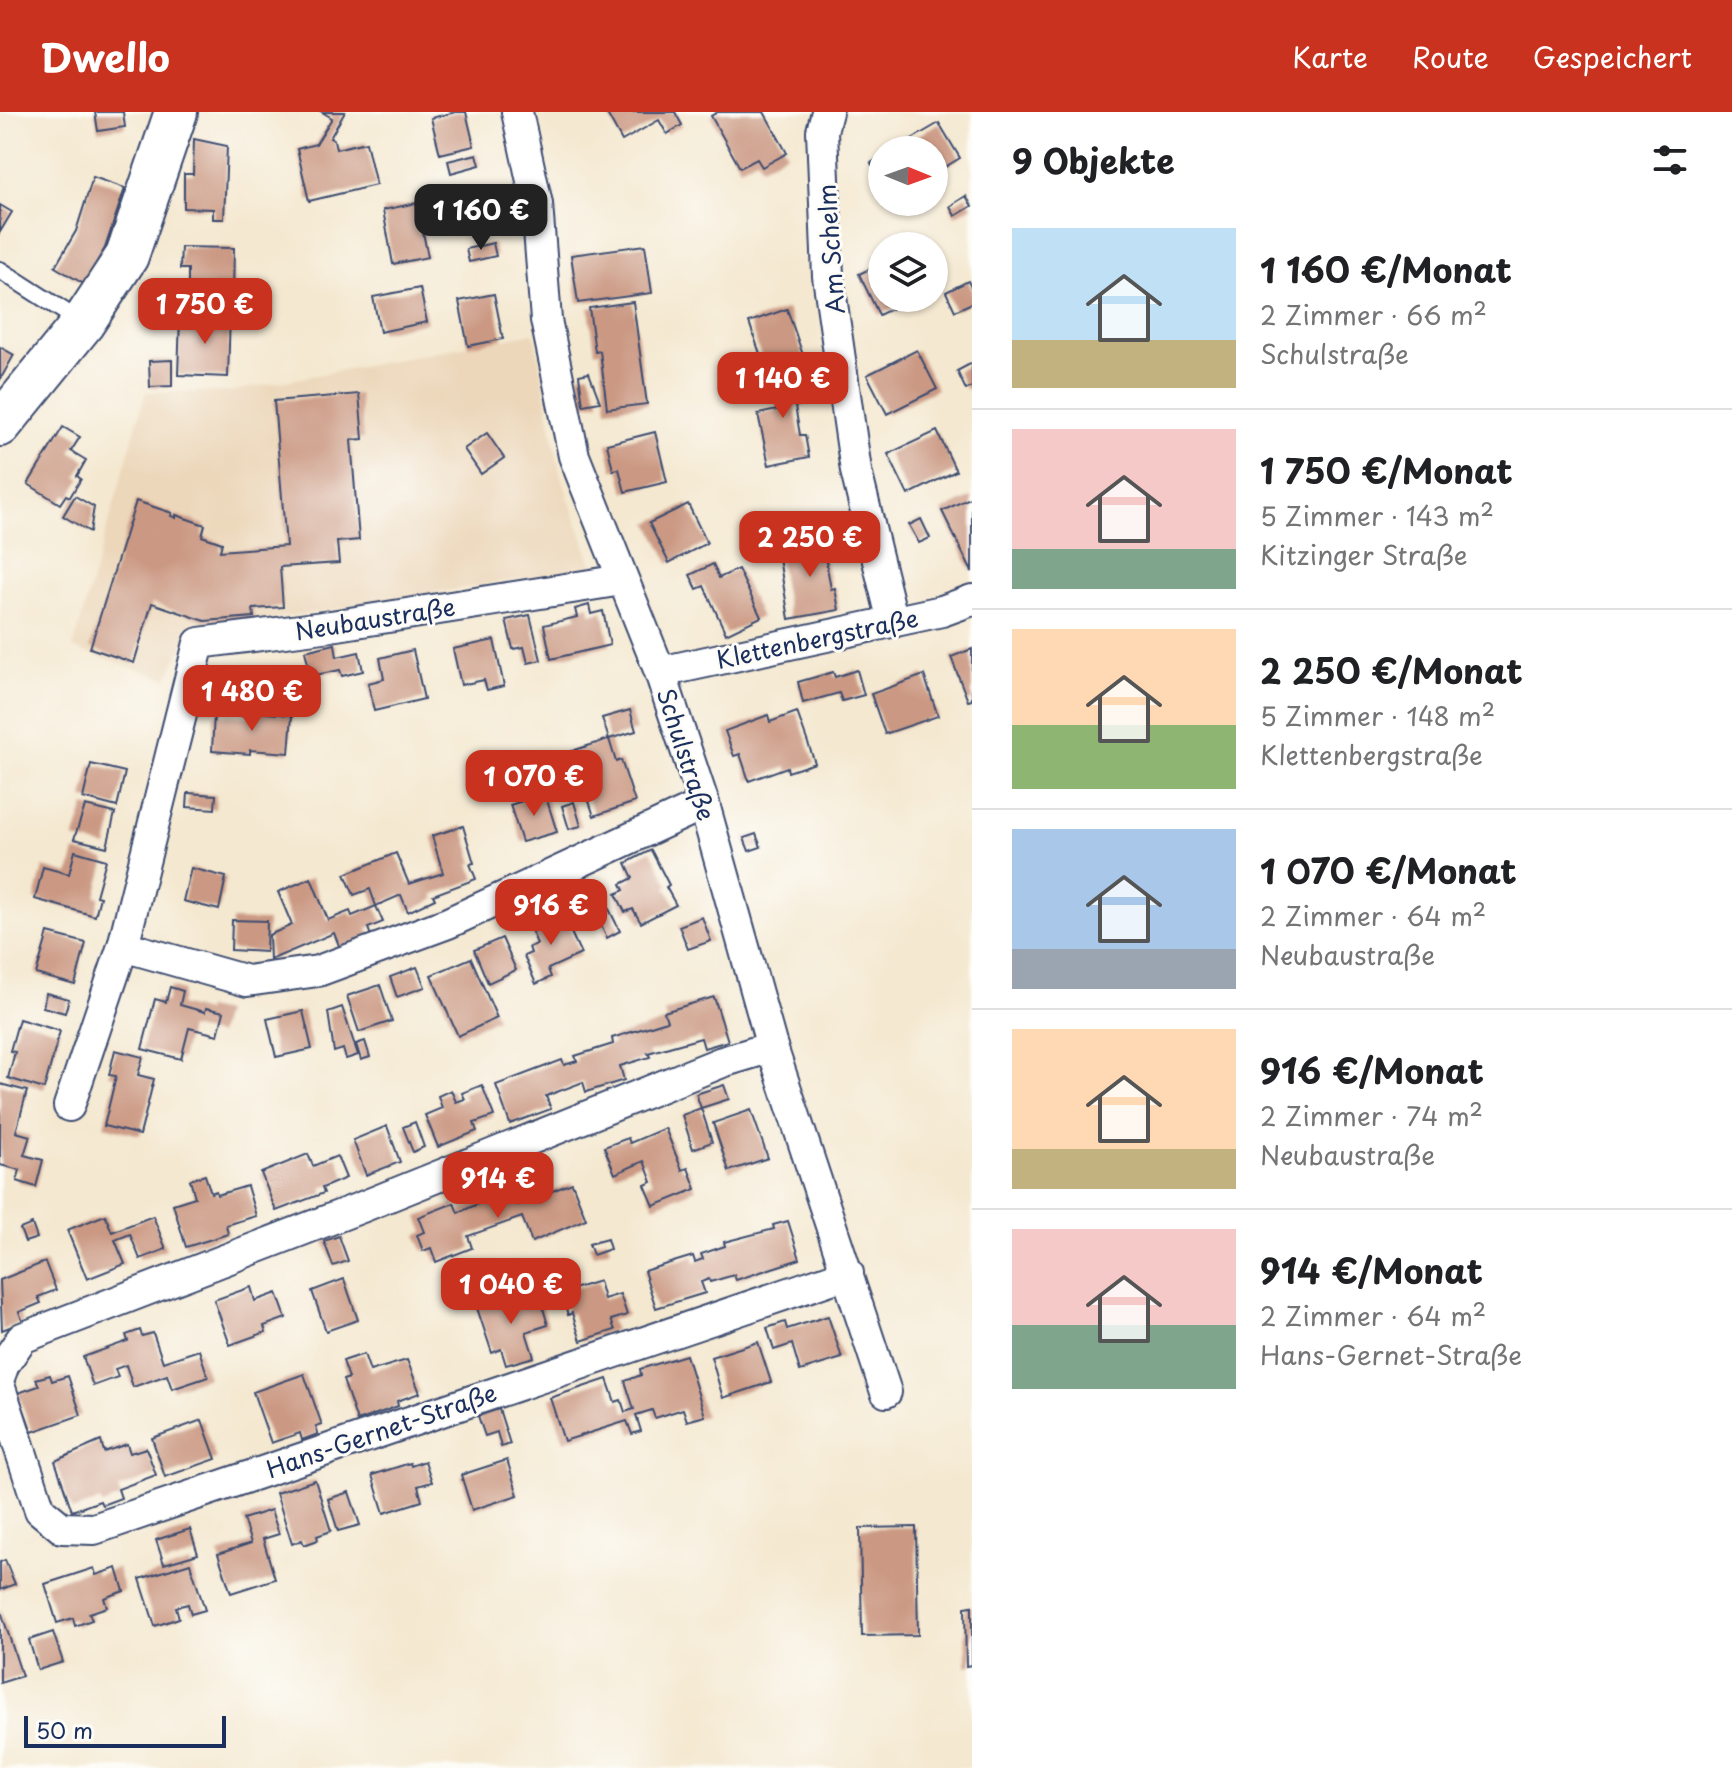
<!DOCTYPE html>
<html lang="de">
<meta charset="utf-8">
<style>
body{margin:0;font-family:"Playpen Sans",sans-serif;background:#f2f2f2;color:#202124;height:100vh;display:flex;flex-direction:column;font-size:30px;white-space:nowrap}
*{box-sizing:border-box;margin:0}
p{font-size:26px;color:#757577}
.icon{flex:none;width:44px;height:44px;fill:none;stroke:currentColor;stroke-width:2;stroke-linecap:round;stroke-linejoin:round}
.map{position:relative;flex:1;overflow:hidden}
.details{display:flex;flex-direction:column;background:#fff;width:760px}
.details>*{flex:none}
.needle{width:52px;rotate:91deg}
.tools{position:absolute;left:868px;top:24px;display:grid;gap:16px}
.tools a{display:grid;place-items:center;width:80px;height:80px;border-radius:50%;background:#fff;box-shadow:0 2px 6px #0004;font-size:40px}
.scale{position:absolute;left:24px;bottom:20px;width:202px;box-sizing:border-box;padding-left:8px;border:4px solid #1b2f5e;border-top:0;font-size:22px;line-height:28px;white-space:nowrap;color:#1b2f5e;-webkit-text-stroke:6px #fdfcf7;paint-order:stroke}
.price{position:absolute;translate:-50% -68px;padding:0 18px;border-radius:16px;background:#c8321e;color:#fff;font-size:26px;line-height:52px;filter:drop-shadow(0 2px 4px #0008)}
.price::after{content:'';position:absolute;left:50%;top:48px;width:24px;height:18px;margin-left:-12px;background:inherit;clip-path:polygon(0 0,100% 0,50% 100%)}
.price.selected{background:#222;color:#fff}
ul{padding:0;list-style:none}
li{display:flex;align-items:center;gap:24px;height:200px;padding:0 40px}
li+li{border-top:2px solid #e0e0e0}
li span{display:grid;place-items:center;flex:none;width:224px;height:160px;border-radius:0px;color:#555}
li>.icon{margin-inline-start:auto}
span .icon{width:96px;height:96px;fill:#fffc;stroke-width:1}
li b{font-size:34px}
h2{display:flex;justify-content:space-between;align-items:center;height:96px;padding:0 40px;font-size:34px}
header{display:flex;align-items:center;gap:48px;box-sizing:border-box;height:112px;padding:0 40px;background:#c8321e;color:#fff}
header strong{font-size:38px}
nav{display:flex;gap:44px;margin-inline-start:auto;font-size:28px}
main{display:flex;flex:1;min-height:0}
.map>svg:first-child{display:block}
</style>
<header>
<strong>Dwello</strong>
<nav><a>Karte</a><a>Route</a><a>Gespeichert</a></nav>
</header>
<main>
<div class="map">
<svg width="972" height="1656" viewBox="0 0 972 1656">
<rect width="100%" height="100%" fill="#fdfcf7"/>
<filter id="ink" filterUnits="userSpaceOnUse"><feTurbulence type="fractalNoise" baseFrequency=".0125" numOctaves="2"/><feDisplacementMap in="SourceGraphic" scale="16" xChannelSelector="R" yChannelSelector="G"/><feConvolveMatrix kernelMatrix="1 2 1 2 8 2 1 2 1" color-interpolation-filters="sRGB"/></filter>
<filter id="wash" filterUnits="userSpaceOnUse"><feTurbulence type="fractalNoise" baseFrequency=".006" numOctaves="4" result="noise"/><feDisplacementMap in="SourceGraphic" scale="32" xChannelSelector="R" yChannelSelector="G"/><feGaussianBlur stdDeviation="1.8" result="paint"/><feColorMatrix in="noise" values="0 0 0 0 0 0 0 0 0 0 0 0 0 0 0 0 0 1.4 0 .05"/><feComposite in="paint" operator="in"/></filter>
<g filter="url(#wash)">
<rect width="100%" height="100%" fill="#f4e8d0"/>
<path fill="#ecd7ba" d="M534,221L560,362L593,455L189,521L167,567L73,536L146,280H229Z"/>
<g id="blocks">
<g fill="#cb9983">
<path d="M95,0H123L125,15L98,19Z"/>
<path d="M322,0H345L330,26L334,28L336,37L366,30L376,73L309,89L297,37L316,32L332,6Z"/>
<path d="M456,0H466L474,34L440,42L431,6Z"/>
<path d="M606,0H675L682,13L667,22L659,8L622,29Z"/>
<path d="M718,0H764L787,41L762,55L757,47L740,56L711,4Z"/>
<path d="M939,11L960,46L937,60L941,68L934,72V38H893Z"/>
<path d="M194,27L227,34L224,107H213V97L184,96V62H193Z"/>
<path d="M477,42L480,53L451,61L448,49Z"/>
<path d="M882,44V70L871,51Z"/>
<path d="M93,65L125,76L105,136L84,172L55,155L76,119Z"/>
<path d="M966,84L972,94L955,104L950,94Z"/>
<path d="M417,91L428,145L393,152L383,98Z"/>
<path d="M0,93L12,100L0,120Z"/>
<path d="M493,131L496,144L469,150L466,137Z"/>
<path d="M645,133L652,181L578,191L571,143Z"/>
<path d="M181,135L234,136L233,180L188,179V157H180Z"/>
<path d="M882,151V186H914L879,203L859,162Z"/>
<path d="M968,169L972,177V191L955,199L946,180Z"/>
<path d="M420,176L427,210L380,220L373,185Z"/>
<path d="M494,182L503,227L468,234L459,189Z"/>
<path d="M633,190L647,292L607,297L600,239L595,240L589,196Z"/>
<path d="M787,197L804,246L766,259L749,210Z"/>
<path d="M200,201L230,202L228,265L178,263L180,205L200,206Z"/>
<path d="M0,235L14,243L0,268Z"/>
<path d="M917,238L937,277L887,302L867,263Z"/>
<path d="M172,248V274L150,275L149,249Z"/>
<path d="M972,251V275L966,278L957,259Z"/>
<path d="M784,260L789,272L806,265L811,291L795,294L800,323H805L809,345L769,353L758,302L787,296L783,275L752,288L746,276Z"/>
<path d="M589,261L600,290L583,293L579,263Z"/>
<path d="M359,282L363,327L351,328L359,428L337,430L339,451L280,455L283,495L253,497L254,505L205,509L152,491L134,551L90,536L136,389L172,401L171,404L176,406V403L205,413L202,424L222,431L220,439L286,434L274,289Z"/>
<path d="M63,315L80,325L71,339L86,348L77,364L81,367L70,385L66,383L60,392L28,372Z"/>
<path d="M937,319L956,359L908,383L888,342Z"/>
<path d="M655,320L667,370L625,380L619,357L613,358L607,332Z"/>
<path d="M487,321L504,346L481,362L464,337Z"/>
<path d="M75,384L94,395L90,420L63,404Z"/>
<path d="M972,385V460L942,399Z"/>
<path d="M688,392L707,431L669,451L649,411Z"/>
<path d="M921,407L930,426L919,431L909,413Z"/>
<path d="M835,418L838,436L824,438L831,477L835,476L839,498L789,507L779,446L814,440L810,423Z"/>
<path d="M713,452L719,466L738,457L761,505L726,522L704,474L697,477L690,463Z"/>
<path d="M589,493L591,502L603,499L610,533L551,547L544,513L577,505L575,497Z"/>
<path d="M530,503L541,548L528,551L524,535L513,537L506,508Z"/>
<path d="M494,528L504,574L487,578L484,568L461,573L453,537Z"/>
<path d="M335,532L337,545L359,540L363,559L342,564L340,558L311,564L305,539Z"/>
<path d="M972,537V588L968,589L951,545Z"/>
<path d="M413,538L424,587L374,599L368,571L384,567L380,546Z"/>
<path d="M857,558L864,583L842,589L839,581L803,591L798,570L833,560L835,565Z"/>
<path d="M924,563L938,604L885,622L871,582Z"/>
<path d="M630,598L636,619L609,627L602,606Z"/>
<path d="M253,600L292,603L289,641L250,638V642L212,639L214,602L253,605Z"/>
<path d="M797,600L815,651L788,660L787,655L749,669L740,642L734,644L725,619L768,603L770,610Z"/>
<path d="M609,627L616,650L621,648L635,690L594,704L572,639Z"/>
<path d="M91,652L125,660L117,695L83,686Z"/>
<path d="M188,681L216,683L215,697L187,695Z"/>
<path d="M545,682L557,720L522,730L510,693Z"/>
<path d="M574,690L581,714L569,717L562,694Z"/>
<path d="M85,694L115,701L107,735L74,727Z"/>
<path d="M463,714L474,751L470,752L476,767L433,783L435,787L408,800L401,783L376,794L370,777L354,783L345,762L396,741L409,772L443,761L432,724Z"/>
<path d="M756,722L761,735L749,739L744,726Z"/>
<path d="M651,738L669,773L666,775L676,793L641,811L633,797L625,800L616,782L624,778L621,772L633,766L626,751Z"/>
<path d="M75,739L106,748L96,784L100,785L95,804L35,787L43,755L69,762Z"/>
<path d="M191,756L226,765L219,798L183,789Z"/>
<path d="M311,766L328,808L350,799L352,804L376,794L383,810L368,816L371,824L340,836L334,821L270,848L269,823L292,813L278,780Z"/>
<path d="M599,777L620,819L607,826L586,783Z"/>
<path d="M562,801L581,842L548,857L551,865L536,872L524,844L531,841L529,835L537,832L530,815Z"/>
<path d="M702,805L711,829L688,837L679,814Z"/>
<path d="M232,808L267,809L266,840L231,838Z"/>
<path d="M48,821L86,831L75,873L36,862Z"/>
<path d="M502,826L516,858L488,871L474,838Z"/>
<path d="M471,846L497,906L458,924L431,863Z"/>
<path d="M417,855L425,875L397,885L390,865Z"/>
<path d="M380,873L392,909L359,920L347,884Z"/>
<path d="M170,875L183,879L180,893L205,900L206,896L224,900L218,923L189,916L181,947L142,937L155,887L166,890Z"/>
<path d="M46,881L69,887L65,901L43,895Z"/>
<path d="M714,885L728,929L704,936L701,926L648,941L650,945L620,954L624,968L586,980L583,970L546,984L551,997L510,1012L496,973L562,948L564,953L577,949L575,944L613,932L612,926L667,909L664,900Z"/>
<path d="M342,895L358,943L346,947L343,937L334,940L328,900Z"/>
<path d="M303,899L312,937L276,945L267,907Z"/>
<path d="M19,907L60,919L44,977L8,966L15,940L10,939Z"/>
<path d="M365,929L370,945L361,948L356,932Z"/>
<path d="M115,938L143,945L138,963L154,967L140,1023L104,1014L116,964L109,963Z"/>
<path d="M0,972L27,979L16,1020L30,1024L24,1043L43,1048L36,1075L17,1069L20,1058L0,1053Z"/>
<path d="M482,973L494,1004L474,1011L477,1019L438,1035L425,1003L442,996L438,984L451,978L456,990L465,987L462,981Z"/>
<path d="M724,973L729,987L701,996L696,982Z"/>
<path d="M701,996L712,1030L693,1037L682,1003Z"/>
<path d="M751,998L768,1046L729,1059L713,1011Z"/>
<path d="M415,1010L424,1035L413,1040L403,1015Z"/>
<path d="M387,1014L400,1050L366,1063L353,1028Z"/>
<path d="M665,1016L682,1058L688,1056L696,1077L654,1094L645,1073L652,1070L644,1049L615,1062L604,1035L628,1026L630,1031Z"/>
<path d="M308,1042L313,1054L337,1044L346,1066L322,1076L324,1081L276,1099L261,1061Z"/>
<path d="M205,1063L211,1081L216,1079L217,1083L247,1074L256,1104L226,1113L228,1122L186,1135L173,1092L195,1085L190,1068Z"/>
<path d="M572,1071L586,1107L532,1130L522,1105L468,1124L472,1136L436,1150L431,1136L423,1139L417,1123L424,1120L418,1105L454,1091L458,1101L511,1077L518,1093Z"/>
<path d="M105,1103L112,1120L153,1104L166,1137L140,1147L130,1122L115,1128L125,1152L87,1167L67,1118Z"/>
<path d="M788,1109L800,1147L736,1168L734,1163L710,1170L709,1167L701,1170L705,1181L656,1196L644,1159L693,1144L695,1150L703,1147L701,1142L725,1134L724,1130L774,1117L773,1113Z"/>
<path d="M32,1112L37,1126L25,1130L20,1117Z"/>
<path d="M339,1124L348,1149L333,1154L324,1129Z"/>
<path d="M607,1127L610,1137L593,1143L589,1132Z"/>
<path d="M45,1150L56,1178L38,1185L41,1191L19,1200L23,1210L2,1218L0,1168Z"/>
<path d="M344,1167L358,1208L326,1219L312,1179Z"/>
<path d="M599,1169L604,1187L620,1182L627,1203L611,1208L615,1218L581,1229L572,1201L568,1203L560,1177L569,1174L570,1178Z"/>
<path d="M251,1175L255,1189L277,1181L286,1206L264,1214L266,1220L230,1233L214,1188Z"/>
<path d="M514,1181L518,1193L540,1186L548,1213L526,1220L534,1245L506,1253L501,1237L492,1241L476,1193Z"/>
<path d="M828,1204L842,1246L800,1259L792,1232L774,1238L767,1216L785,1210L787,1217Z"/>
<path d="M140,1218L142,1224L153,1221L163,1250L199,1238L208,1265L172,1277L167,1263L133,1275L126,1253L115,1257L118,1265L93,1274L83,1245L128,1229L126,1223Z"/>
<path d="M758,1230L771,1270L723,1286L711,1245Z"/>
<path d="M364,1242L370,1259L407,1248L420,1281L397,1289L398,1294L357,1309L343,1268L349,1266L343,1249Z"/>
<path d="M686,1243L705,1304L687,1309L683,1297L655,1306L652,1298L636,1303L641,1319L632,1322L627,1309L564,1329L550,1286L607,1267L615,1290L621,1288L625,1300L634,1297L625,1269L641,1263L640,1257Z"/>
<path d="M304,1262L322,1313L316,1315L318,1322L302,1328L300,1321L271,1331L253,1280Z"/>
<path d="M50,1263L52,1269L68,1264L81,1303L32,1320L18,1281L39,1274L36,1267Z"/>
<path d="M499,1297L510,1332L501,1335L497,1320L485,1324L478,1304Z"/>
<path d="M202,1308L216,1347L165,1365L152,1326Z"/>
<path d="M101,1329L104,1340L127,1332L130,1341L146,1336L156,1363L118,1377L121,1386L102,1393L100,1389L72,1399L55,1349Z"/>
<path d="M507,1348L518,1383L472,1398L461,1363Z"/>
<path d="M425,1349L432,1370L418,1374L422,1389L384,1401L372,1363L410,1351L411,1354Z"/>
<path d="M315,1368L331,1419L317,1424L318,1428L304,1433L302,1428L292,1432L276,1381Z"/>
<path d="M349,1380L360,1413L338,1419L328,1387Z"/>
<path d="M271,1398L279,1422L263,1427L275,1467L231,1481L218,1442L251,1431L243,1407Z"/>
<path d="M916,1415L918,1523L862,1524L860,1416Z"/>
<path d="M190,1417L198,1442L164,1452L156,1428Z"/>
<path d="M5,1448L15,1472L0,1478V1450Z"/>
<path d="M190,1451L205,1498L191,1502L188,1492L176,1495L179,1506L155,1514L140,1467Z"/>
<path d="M94,1456L96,1463L117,1456L124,1479L104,1486L107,1495L89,1501L92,1508L75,1514L73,1506L57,1511L45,1472Z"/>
<path d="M972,1494V1553L966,1554L965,1495Z"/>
<path d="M0,1496L22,1564L0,1571Z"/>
<path d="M53,1520L63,1550L38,1558L29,1528Z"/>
</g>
</g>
</g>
<g filter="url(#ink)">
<use href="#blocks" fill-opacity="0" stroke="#3c4b6f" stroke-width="2"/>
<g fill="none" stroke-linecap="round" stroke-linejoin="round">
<defs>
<path id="lane" d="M0,158L81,210"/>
<g id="street">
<path d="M517,0L537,92L546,208L574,344L660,560L704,692L772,935L886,1280"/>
<path d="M827,0L822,19L828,164L856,359L893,510"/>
<path d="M660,560L942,499L972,488"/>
<path d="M123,834L247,869L318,859L448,811L704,692"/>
<path d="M69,994L123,834L199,531L331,514L622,468"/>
<path d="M0,1263L4,1252L22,1226L362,1095L722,950L772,935"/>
<path d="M0,1276L40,1398L62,1416L94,1417C345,1330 597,1247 848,1161"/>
</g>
<path id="secondary" d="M0,313L83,211L127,144L176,0"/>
</defs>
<use href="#lane" stroke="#3c4b6f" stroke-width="20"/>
<use href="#street" stroke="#3c4b6f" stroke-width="34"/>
<use href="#secondary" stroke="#3c4b6f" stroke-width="46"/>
<use href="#lane" stroke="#fff" stroke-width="16"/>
<use href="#street" stroke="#fff" stroke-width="30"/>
<use href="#secondary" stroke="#fff" stroke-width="42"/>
</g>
</g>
<g text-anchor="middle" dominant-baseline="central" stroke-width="6" stroke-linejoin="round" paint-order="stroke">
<g font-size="24" fill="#1b2f5e" stroke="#fdfcf7">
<text transform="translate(830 137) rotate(-94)">Am Schelm</text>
<text transform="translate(375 506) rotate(-9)">Neubaustraße</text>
<text transform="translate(817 526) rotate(-12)">Klettenbergstraße</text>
<text transform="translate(687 642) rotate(72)">Schulstraße</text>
<text transform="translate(381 1318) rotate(-19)">Hans-Gernet-Straße</text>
</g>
</g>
</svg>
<div class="tools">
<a><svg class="needle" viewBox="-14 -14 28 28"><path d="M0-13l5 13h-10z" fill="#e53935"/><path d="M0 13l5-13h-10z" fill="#757577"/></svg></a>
<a><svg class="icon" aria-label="layers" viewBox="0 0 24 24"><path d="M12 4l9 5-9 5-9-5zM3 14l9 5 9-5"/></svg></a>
</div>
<div class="scale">50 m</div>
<b class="price selected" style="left:481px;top:140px">1 160 €</b>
<b class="price" style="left:205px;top:234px">1 750 €</b>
<b class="price" style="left:783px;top:308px">1 140 €</b>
<b class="price" style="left:810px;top:467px">2 250 €</b>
<b class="price" style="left:252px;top:621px">1 480 €</b>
<b class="price" style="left:534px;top:706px">1 070 €</b>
<b class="price" style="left:551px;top:835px">916 €</b>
<b class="price" style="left:498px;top:1108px">914 €</b>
<b class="price" style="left:511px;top:1214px">1 040 €</b>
</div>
<section class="details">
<h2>9 Objekte<svg class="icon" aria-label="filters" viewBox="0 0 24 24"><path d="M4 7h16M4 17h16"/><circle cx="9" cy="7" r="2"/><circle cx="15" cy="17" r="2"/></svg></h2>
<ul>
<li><span style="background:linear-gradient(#bfe0f5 70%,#c2b280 0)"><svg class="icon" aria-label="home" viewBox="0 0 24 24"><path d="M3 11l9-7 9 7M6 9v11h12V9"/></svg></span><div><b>1 160 €/Monat</b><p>2 Zimmer · 66 m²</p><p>Schulstraße</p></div></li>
<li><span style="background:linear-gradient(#f6c9c9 75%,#7fa58c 0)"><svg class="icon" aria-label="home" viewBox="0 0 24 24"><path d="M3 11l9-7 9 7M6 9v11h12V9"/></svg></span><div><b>1 750 €/Monat</b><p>5 Zimmer · 143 m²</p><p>Kitzinger Straße</p></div></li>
<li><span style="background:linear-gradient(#ffd9b3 60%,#8fb573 0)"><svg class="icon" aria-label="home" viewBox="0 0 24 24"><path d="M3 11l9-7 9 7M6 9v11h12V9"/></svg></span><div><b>2 250 €/Monat</b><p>5 Zimmer · 148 m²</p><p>Klettenbergstraße</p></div></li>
<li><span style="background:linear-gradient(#a9c7e8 75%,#9aa5b1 0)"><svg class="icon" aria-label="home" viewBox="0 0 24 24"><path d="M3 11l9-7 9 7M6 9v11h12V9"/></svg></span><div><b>1 070 €/Monat</b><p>2 Zimmer · 64 m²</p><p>Neubaustraße</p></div></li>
<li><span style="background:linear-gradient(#ffd9b3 75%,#c2b280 0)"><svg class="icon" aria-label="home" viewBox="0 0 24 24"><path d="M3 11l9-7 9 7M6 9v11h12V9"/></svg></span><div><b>916 €/Monat</b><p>2 Zimmer · 74 m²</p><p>Neubaustraße</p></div></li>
<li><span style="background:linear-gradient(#f6c9c9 60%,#7fa58c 0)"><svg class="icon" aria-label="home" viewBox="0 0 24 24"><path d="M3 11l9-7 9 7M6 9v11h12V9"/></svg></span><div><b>914 €/Monat</b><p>2 Zimmer · 64 m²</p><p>Hans-Gernet-Straße</p></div></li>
</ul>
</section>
</main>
